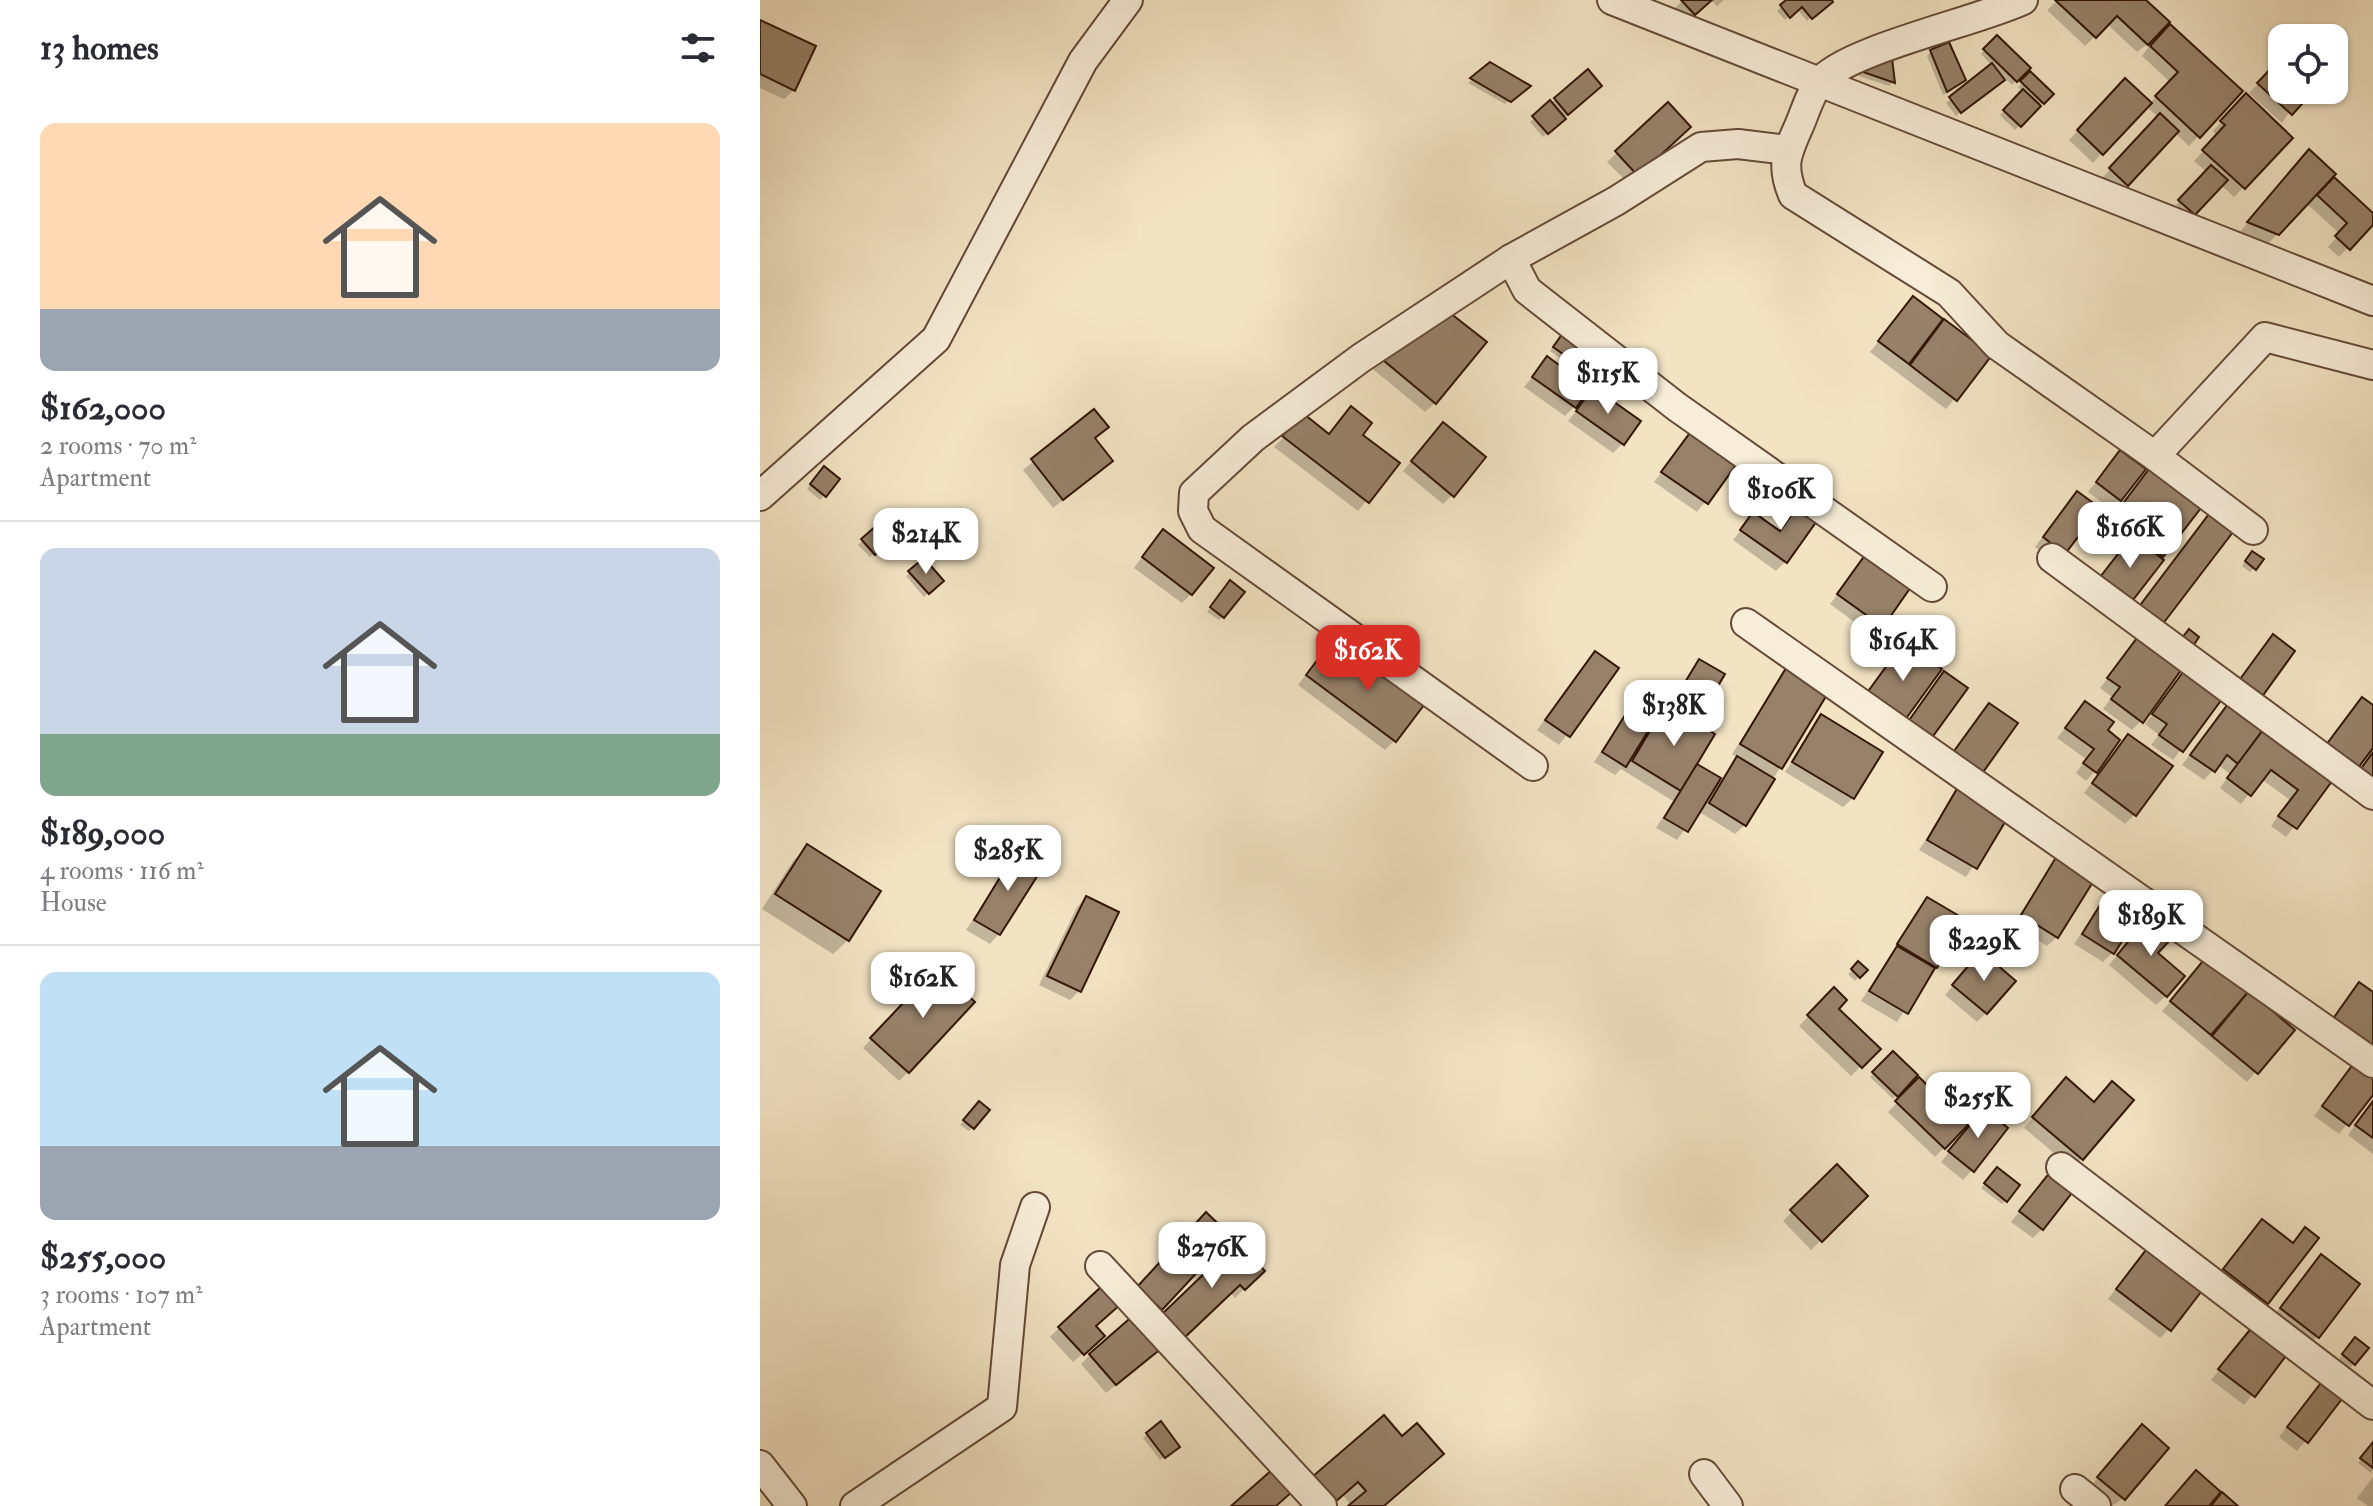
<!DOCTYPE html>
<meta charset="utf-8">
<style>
body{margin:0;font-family:"IM FELL Double Pica",serif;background:#f2f2f3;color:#2b2b33;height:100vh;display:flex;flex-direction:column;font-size:30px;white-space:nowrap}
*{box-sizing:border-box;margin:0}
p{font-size:26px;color:#7c7c81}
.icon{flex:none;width:44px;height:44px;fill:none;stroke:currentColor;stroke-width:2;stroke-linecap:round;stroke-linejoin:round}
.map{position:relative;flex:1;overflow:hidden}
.sheet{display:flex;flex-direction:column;background:#fff;width:760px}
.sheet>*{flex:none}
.buttons{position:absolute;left:1508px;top:24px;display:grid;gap:16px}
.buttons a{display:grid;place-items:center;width:80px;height:80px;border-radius:16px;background:#fff;box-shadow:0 2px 6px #0004;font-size:40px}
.price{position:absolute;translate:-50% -68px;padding:0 18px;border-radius:16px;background:#fff;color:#222;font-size:26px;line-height:52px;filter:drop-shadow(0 2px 4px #0008)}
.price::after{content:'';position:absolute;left:50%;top:48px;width:24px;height:18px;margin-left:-12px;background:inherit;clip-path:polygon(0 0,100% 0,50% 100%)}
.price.current{background:#d93025;color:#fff}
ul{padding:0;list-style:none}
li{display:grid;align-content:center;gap:16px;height:424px;padding:0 40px}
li+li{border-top:2px solid #e1e1e2}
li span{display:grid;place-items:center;height:248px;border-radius:16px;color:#555}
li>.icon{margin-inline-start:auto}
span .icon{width:144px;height:144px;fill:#fffc;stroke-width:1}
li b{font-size:34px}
h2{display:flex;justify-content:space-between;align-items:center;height:96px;padding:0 40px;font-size:34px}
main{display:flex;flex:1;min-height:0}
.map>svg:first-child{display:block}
</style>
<main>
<section class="sheet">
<h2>13 homes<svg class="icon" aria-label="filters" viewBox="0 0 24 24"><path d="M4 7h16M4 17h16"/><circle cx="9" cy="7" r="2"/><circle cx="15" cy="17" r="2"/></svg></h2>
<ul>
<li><span style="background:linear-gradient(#ffd9b3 75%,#9aa5b1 0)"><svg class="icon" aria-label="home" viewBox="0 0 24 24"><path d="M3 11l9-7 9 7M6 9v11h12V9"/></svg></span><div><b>$162,000</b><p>2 rooms · 70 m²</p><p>Apartment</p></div></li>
<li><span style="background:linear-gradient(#c9d6e8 75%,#7fa58c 0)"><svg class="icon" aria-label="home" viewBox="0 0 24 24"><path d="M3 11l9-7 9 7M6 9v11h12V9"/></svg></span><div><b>$189,000</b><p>4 rooms · 116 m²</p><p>House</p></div></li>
<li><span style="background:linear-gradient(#bfe0f5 70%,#9aa5b1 0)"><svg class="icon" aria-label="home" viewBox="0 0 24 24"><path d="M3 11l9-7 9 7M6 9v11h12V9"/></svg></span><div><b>$255,000</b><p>3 rooms · 107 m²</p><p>Apartment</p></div></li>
</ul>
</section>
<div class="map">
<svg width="1613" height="1506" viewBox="0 0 1613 1506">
<rect width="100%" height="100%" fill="#f2e3c3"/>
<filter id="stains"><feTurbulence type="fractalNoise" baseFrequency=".0025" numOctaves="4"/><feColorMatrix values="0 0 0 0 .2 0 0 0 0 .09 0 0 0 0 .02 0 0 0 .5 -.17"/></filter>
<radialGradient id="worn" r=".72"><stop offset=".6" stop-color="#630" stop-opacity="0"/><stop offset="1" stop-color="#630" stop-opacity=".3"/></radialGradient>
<g fill="#0003">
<path d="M923,0H950L924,23L913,10Z"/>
<path d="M951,0H964L957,6Z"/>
<path d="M1029,0H1069L1047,21L1037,9L1025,20L1017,11Z"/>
<path d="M1384,0L1480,92L1429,146L1415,133L1357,194L1341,179L1399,118L1386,106L1333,163L1309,140L1365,81L1390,103L1410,82L1382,56L1395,38L1377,52L1347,24L1325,46L1287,10L1298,0Z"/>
<path d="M0,23L34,90L24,99L0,88Z"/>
<path d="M1237,37L1268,68L1252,85L1244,77L1196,116L1186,103L1232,66L1221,54Z"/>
<path d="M1171,52L1199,84L1183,95L1167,56Z"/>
<path d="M731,65L764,89L745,104L708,83Z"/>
<path d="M1517,65L1522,69V90H1544L1522,123L1489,93Z"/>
<path d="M1102,69L1133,82L1129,86L1099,76Z"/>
<path d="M827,71L836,89L783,137L770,122Z"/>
<path d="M1270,74L1291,94L1255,130L1240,115L1263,92L1258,87Z"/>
<path d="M1486,96L1530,138L1474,197L1461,185L1430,218L1416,205L1447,172L1434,161L1457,136L1453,131Z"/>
<path d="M908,105L928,127L868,183L847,162Z"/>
<path d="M1539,161L1571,176L1613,216V222L1579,257L1568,247L1580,234L1546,203L1508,244L1480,232Z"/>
<path d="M1153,298L1229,356L1186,409L1110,352Z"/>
<path d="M685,312L675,403L665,412L609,366Z"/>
<path d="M799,340L811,359L807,363L790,351Z"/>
<path d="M787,359L818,403L805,416L764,387Z"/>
<path d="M833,390L862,444L853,453L808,421Z"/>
<path d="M334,412L333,439L341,470L293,508L263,470Z"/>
<path d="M544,417L568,435H600L637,464L598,511L514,447Z"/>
<path d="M935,428L978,459L937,512L894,482Z"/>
<path d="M674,434L692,495L683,504L643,471Z"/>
<path d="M1360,452V500L1351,509L1328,492Z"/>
<path d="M60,473L77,480L60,500L47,489Z"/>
<path d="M1380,481L1402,556L1330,591L1366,545L1344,528Z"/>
<path d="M1308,503L1294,562L1275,547Z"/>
<path d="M994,514L1019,532L1030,516L1025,562L1016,571L973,540Z"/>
<path d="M115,529L127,542L110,557L98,545Z"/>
<path d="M394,541L431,594L422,603L374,568Z"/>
<path d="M1108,554L1121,625L1112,635L1070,604Z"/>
<path d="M1488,557L1494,568L1490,572L1482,566Z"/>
<path d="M163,561L181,581L164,597L146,576Z"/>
<path d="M466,587L463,616L459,620L447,612Z"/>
<path d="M1380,636L1381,721L1372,730L1343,709L1352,697L1340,688Z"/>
<path d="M564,651L577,662L634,741L625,750L538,685Z"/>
<path d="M835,653L856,669L799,745L777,730Z"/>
<path d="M940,662L962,675L931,722L934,765L961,781L978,758L972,754L1026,670L1065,694L985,825L975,834L938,811L917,840L896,828L913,801L861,769L855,775L834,762L885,685L908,708Z"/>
<path d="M1427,670L1462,696L1413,760L1391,745L1399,735L1385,724Z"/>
<path d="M1325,704L1345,730L1335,771L1326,781L1316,773L1326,759L1297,738Z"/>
<path d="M1229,705L1255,724L1181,768L1220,714Z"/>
<path d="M1468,706L1573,777L1526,837L1511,826L1530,800L1501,779L1481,804L1460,788L1470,774L1458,765L1444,780L1422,765Z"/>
<path d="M1061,717L1093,798L1083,807L1025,772Z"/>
<path d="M1359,746L1375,814L1365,824L1324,793Z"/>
<path d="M1199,790L1245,818L1206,877L1159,850Z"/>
<path d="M48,846L88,940L73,954L2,909L33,861Z"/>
<path d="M257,854L239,934L230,944L206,930Z"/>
<path d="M1298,856L1297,937L1287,946L1253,925Z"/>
<path d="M1347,896L1352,953L1343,962L1314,944Z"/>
<path d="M326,898L319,991L310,1000L279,985L317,907Z"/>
<path d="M1167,900L1203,921L1137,1022L1101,1001Z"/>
<path d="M1378,931L1395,954L1406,996L1396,1005L1349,965Z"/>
<path d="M1448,959L1532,1030L1487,1082L1402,1011Z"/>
<path d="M1212,963L1226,1013L1217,1022L1185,995Z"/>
<path d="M1098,964L1105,970L1095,981L1088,974Z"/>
<path d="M167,979L148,1072L139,1081L103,1048Z"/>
<path d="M1074,990L1076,1009L1118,1049L1091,1076L1039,1026Z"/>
<path d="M1133,1054L1156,1076L1133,1099L1110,1077Z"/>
<path d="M1588,1071L1613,1092L1579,1134L1554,1116Z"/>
<path d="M1159,1080L1206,1125L1175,1157L1128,1112Z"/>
<path d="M1297,1089L1334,1104L1321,1159L1312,1168L1264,1128Z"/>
<path d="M1613,1101V1154L1588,1135Z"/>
<path d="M219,1104L227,1110L209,1131L200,1125Z"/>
<path d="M1215,1120L1212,1170L1203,1180L1181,1162Z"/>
<path d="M1077,1167L1105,1196L1051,1250L1023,1221Z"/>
<path d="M1233,1174L1246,1200L1242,1204L1221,1188Z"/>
<path d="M1282,1183V1229L1273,1238L1251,1222Z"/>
<path d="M1502,1221L1532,1244L1545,1229L1506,1303L1497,1312L1455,1279Z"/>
<path d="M1380,1258L1409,1329L1400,1338L1348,1299Z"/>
<path d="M1552,1266L1557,1337L1548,1346L1512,1318Z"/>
<path d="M502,1271L475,1298L470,1292L392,1327Z"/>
<path d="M334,1327L333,1345L313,1362L290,1337L299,1328Z"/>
<path d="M1493,1328L1525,1354L1484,1405L1451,1380Z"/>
<path d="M1591,1344L1594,1364L1590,1368L1579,1359Z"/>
<path d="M330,1355L391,1356L346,1393L321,1364Z"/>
<path d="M1555,1391L1582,1396L1537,1451L1519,1437Z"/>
<path d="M623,1418V1506H591L583,1495Z"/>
<path d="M387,1434L413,1451L400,1460L383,1438Z"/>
<path d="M1373,1436L1406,1448L1363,1498L1352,1506L1330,1487Z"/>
<path d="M1613,1443V1470L1611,1473L1598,1463Z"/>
<path d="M1613,1477V1506H1608L1597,1498Z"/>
</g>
<g fill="#978169" stroke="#341607" stroke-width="2">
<path d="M921,0H952L935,15Z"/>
<path d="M1026,0H1072L1073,2L1052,19L1042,7L1030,18L1020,5Z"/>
<path d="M1295,0H1386L1410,22L1388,45L1357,16L1336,38Z"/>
<path d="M0,20L56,46L35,91L0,74Z"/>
<path d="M1410,24L1483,91L1440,138L1395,96L1418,72L1390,46Z"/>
<path d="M1237,35L1271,68L1257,82L1223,49Z"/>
<path d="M1189,42L1206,80L1187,92L1170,50Z"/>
<path d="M1132,58L1135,83L1103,72L1101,67Z"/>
<path d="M730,62L771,86L751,102L710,78Z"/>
<path d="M1517,62L1522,67V90H1547L1551,94L1532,115L1497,83Z"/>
<path d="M1232,63L1245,80L1201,113L1189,97Z"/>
<path d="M828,69L842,86L808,115L794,98Z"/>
<path d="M1270,71L1294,94L1284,104L1260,81Z"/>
<path d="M1365,78L1392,103L1343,155L1317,130Z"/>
<path d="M1263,89L1281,106L1261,127L1243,110Z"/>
<path d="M1486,93L1533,138L1485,189L1442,150L1465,125L1460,121Z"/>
<path d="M790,100L806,119L788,134L772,116Z"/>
<path d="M908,102L931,127L878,176L855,151Z"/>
<path d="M1400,113L1419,131L1368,186L1349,168Z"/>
<path d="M1549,149L1576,174L1519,235L1487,222Z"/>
<path d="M1451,165L1468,180L1435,215L1418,200Z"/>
<path d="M1574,177L1613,213V225L1590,250L1575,236L1587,223L1557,195Z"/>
<path d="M1153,296L1183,319L1149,364L1118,341Z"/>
<path d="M685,309L727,342L676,404L617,355Z"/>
<path d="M1184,319L1232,355L1197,401L1150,365Z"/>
<path d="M803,333L822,347L813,361L793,347Z"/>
<path d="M787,356L830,388L816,408L772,377Z"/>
<path d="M833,387L881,421L864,445L816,411Z"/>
<path d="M591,406L612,423L603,435L640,463L609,503L522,436L544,414L569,434Z"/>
<path d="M334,409L349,427L335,438L353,461L303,500L271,459Z"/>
<path d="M683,422L726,457L694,497L651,461Z"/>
<path d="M935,426L981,458L948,504L901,472Z"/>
<path d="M1360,450L1386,469L1361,501L1336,482Z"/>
<path d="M64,466L80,479L66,497L50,484Z"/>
<path d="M1389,469L1441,508L1403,557L1352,518Z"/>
<path d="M1317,491L1340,508L1305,554L1283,537Z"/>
<path d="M1039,504L1059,518L1027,563L980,530L993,512L1020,531Z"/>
<path d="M1449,514L1473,532L1402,625L1378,608Z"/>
<path d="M116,526L129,542L115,555L101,539Z"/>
<path d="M403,529L454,568L432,595L382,557Z"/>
<path d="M1372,536L1404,560L1369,605L1337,581Z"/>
<path d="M1108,551L1153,584L1123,627L1077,594Z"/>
<path d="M1492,551L1504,559L1496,570L1485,561Z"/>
<path d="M164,558L184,581L169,594L148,571Z"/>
<path d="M470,580L485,592L464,618L450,607Z"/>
<path d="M1429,629L1439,637L1433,646L1422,638Z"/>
<path d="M1380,634L1424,666L1383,723L1351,699L1360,687L1347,678Z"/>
<path d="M1513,634L1535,651L1501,698L1478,682Z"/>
<path d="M573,639L588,651L580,662L609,683L622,667L667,701L636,742L546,675Z"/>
<path d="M1144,642L1182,669L1142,724L1104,697Z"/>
<path d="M835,651L859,668L810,737L785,720Z"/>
<path d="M939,659L965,674L941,715L915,699Z"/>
<path d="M1026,668L1068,693L1022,769L980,744Z"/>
<path d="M1426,668L1465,695L1423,752L1399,735L1407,724L1392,714Z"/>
<path d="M1184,671L1208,688L1168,743L1145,726Z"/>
<path d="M885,683L909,697L866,767L842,752Z"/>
<path d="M1602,697L1613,705V748L1598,768L1566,745Z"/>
<path d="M1325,701L1354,722L1348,730L1360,740L1337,773L1323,763L1334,749L1305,728Z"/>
<path d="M1229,703L1258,723L1219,778L1189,758Z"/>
<path d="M906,704L955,734L921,791L872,761Z"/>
<path d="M1468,704L1503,730L1478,764L1467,755L1455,772L1430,755Z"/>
<path d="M1061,714L1123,752L1094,799L1032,762Z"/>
<path d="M1506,726L1575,777L1537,829L1518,816L1538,790L1511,770L1491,796L1467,778Z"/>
<path d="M1368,734L1413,766L1376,816L1332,783Z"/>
<path d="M1613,752V780L1600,770Z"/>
<path d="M977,756L1015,779L986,826L949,803Z"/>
<path d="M937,764L961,778L928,832L904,818Z"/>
<path d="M1198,787L1248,817L1217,869L1167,840Z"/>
<path d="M47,844L121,891L89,941L15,894Z"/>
<path d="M256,851L283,867L240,935L214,920Z"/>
<path d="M1298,854L1336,877L1298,938L1261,915Z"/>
<path d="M1347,894L1379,914L1354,954L1322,934Z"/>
<path d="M326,896L359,912L321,992L287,976Z"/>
<path d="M1167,897L1206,920L1177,968L1137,944Z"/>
<path d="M1387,919L1411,939L1398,953L1425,976L1407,997L1357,955Z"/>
<path d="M1137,946L1175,968L1148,1014L1109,991Z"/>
<path d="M1221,951L1256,981L1227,1014L1192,985Z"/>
<path d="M1447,956L1489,991L1451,1035L1410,1001Z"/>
<path d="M1098,961L1108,970L1100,978L1091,969Z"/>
<path d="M177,967L215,1002L149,1073L110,1038Z"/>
<path d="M1599,982L1613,992V1053L1570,1023Z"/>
<path d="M1074,987L1087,1000L1079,1009L1121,1049L1102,1068L1047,1015Z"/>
<path d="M1489,991L1535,1030L1498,1074L1452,1036Z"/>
<path d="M1133,1051L1158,1075L1138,1097L1112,1072Z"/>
<path d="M1597,1059L1613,1071V1095L1589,1126L1562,1106Z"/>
<path d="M1159,1077L1208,1125L1185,1149L1135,1101Z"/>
<path d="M1306,1077L1334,1102L1352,1081L1374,1100L1323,1160L1272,1117Z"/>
<path d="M219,1101L230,1110L214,1129L203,1120Z"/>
<path d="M1613,1101V1138L1595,1125Z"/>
<path d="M1224,1108L1248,1128L1214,1172L1188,1151Z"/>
<path d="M1077,1164L1108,1196L1062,1242L1030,1210Z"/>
<path d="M1237,1167L1260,1185L1247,1202L1224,1183Z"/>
<path d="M1291,1171L1315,1189L1283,1230L1259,1211Z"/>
<path d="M446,1212L471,1236L402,1310L377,1287Z"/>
<path d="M1502,1219L1533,1243L1545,1227L1559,1238L1508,1304L1463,1269Z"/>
<path d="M477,1242L505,1271L485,1290L480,1285L422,1340L399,1317Z"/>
<path d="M1389,1246L1444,1288L1411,1331L1356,1289Z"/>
<path d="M1561,1254L1600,1284L1559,1338L1520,1308Z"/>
<path d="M343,1285L361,1304L336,1326L345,1336L324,1355L298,1327Z"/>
<path d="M375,1314L403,1347L356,1385L329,1354Z"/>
<path d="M1493,1326L1528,1353L1495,1397L1458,1369Z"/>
<path d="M1595,1337L1609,1348L1595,1365L1582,1354Z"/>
<path d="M1564,1379L1585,1395L1548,1443L1527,1427Z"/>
<path d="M624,1415L642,1436L657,1423L684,1454L624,1506H588L606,1491L598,1482L574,1503L552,1477Z"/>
<path d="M401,1421L420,1447L405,1458L386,1433Z"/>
<path d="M1382,1424L1409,1448L1365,1500L1337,1477Z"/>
<path d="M1613,1442V1468L1600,1458Z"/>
<path d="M513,1469L533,1491L516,1506H471Z"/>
<path d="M1436,1470L1461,1492L1449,1506H1405Z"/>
<path d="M1462,1492L1478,1506H1451Z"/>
</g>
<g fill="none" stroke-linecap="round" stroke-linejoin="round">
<defs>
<g id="minor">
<path d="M852,0L1613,301"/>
<path d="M1263,0C1219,21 1085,50 1060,82C1050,93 1045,113 1039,126C1026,155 1021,166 1033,195L1189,293L1237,345L1395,456L1493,530"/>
<path d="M751,259L767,290L917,407L1172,587"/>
<path d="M1395,456L1505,337L1613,365"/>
<path d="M0,496L176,339L323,61L368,0"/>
<path d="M1292,558L1613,795"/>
<path d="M986,623L1613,1063"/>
<path d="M773,766L442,529L433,511L434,493L493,438L601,358L751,259L856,201L941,147L978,144L1028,150"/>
<path d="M1301,1167L1613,1405"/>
<path d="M340,1266L562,1506"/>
<path d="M0,1465L32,1506"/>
<path d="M944,1474L968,1506"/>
<path d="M1315,1489L1336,1506"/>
<path d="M95,1506L242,1407L255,1265L275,1207"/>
</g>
</defs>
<use href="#minor" stroke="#644936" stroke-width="32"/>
<use href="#minor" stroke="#f7edd8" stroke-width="28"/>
</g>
<rect width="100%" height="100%" filter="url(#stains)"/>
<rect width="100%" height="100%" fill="url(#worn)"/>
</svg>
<div class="buttons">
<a><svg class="icon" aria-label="locate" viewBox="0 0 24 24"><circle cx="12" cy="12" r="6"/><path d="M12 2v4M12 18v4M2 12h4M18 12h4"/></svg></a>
</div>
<b class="price" style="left:848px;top:416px">$115K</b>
<b class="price" style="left:1021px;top:532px">$106K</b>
<b class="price" style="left:1370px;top:570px">$166K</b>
<b class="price" style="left:166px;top:576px">$214K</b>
<b class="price" style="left:1143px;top:683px">$164K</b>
<b class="price current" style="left:608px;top:693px">$162K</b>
<b class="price" style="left:914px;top:748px">$138K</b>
<b class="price" style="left:248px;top:893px">$285K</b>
<b class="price" style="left:1391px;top:958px">$189K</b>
<b class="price" style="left:1224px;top:983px">$229K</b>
<b class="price" style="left:163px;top:1020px">$162K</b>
<b class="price" style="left:1218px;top:1140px">$255K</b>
<b class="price" style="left:452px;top:1290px">$276K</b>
</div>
</main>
